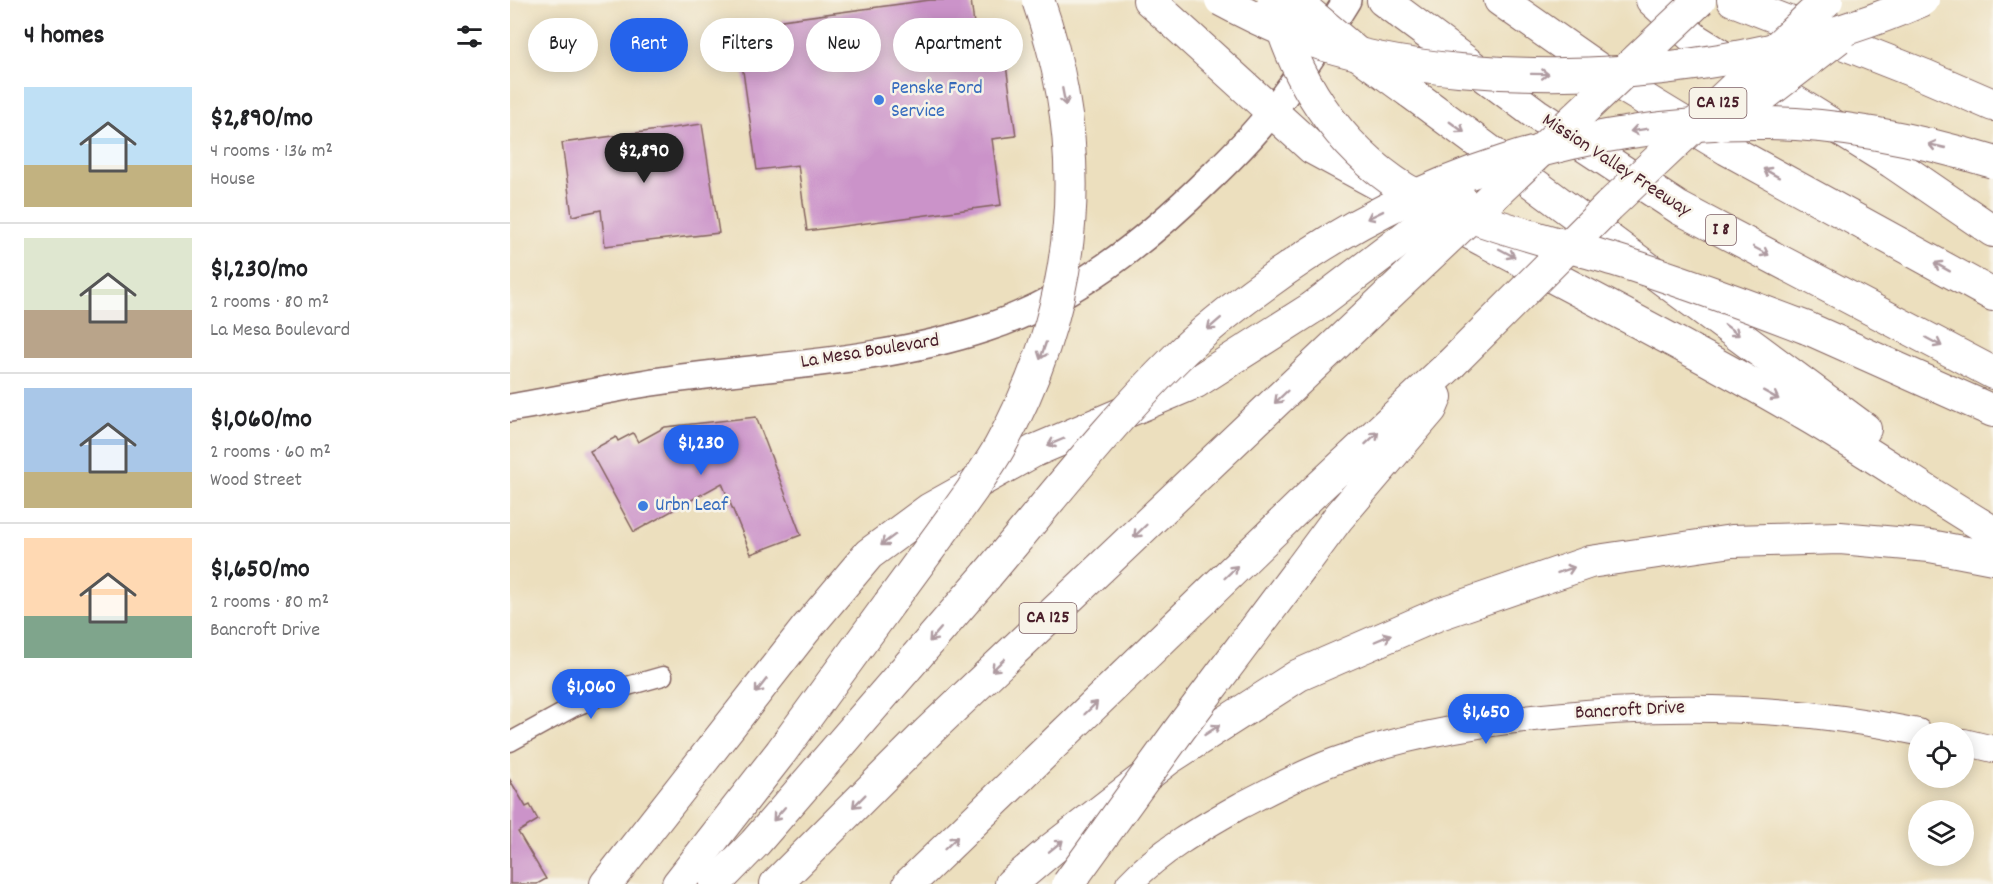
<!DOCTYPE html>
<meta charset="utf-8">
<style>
body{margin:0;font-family:Dekko,sans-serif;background:#f6f6f6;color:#202124;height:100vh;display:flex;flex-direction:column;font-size:22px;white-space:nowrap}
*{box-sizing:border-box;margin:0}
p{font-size:20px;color:#757577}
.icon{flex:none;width:33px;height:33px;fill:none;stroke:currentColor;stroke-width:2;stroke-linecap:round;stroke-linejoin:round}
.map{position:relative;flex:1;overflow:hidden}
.drawer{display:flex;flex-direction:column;background:#fff;width:510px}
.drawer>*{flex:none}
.banner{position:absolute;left:18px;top:18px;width:570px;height:54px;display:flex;gap:12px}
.tools{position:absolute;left:1398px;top:722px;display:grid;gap:12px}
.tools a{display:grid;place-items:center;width:66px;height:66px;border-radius:50%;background:#fff;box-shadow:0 3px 15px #0003;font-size:30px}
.price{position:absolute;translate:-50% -51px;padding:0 14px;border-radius:21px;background:#2563eb;color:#fff;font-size:20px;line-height:39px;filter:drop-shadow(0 2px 3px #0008)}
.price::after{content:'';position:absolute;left:50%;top:36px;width:18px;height:14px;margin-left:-9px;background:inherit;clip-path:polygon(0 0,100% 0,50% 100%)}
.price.on{background:#222;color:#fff}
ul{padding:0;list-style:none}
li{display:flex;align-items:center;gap:18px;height:150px;padding:0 24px}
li+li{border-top:2px solid #e0e0e0}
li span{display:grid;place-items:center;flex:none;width:168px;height:120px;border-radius:0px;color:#555}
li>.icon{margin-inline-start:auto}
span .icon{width:72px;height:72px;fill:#fffc;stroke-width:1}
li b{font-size:26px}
h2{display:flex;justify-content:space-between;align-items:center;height:72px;padding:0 24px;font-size:26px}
.pill{padding:0 21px;border-radius:27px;background:#fff;box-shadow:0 3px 15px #0003;font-size:21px;line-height:54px}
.pill.on{background:#2563eb;color:#fff}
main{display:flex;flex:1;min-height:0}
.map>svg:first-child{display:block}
</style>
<main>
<section class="drawer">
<h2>4 homes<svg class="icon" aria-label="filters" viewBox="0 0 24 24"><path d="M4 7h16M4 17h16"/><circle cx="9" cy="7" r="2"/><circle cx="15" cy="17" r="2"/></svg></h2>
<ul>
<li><span style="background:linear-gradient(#bfe0f5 65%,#c2b280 0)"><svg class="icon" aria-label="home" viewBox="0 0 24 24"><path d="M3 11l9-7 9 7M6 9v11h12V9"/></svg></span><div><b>$2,890/mo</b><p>4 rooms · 136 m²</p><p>House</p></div></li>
<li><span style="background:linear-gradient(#dfe7d0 60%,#b9a48a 0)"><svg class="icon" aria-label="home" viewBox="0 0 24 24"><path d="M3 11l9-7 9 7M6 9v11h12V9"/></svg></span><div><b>$1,230/mo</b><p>2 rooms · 80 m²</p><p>La Mesa Boulevard</p></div></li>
<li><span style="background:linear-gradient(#a9c7e8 70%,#c2b280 0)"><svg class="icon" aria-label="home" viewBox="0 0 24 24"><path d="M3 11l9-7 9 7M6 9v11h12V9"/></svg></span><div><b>$1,060/mo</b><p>2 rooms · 60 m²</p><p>Wood Street</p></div></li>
<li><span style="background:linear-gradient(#ffd9b3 65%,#7fa58c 0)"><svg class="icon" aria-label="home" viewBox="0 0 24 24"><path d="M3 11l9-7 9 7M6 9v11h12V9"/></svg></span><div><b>$1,650/mo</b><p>2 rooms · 80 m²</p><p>Bancroft Drive</p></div></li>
</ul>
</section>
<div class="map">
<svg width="1483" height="884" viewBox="0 0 1483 884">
<rect width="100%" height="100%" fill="#f7f3e8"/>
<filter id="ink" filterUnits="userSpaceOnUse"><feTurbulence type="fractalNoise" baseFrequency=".0167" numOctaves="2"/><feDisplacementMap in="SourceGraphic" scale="12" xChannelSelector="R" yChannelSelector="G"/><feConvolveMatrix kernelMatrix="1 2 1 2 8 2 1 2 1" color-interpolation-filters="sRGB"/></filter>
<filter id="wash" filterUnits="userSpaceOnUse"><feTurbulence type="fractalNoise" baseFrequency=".008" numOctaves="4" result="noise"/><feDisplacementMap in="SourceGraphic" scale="24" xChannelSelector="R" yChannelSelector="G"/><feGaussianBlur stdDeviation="1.35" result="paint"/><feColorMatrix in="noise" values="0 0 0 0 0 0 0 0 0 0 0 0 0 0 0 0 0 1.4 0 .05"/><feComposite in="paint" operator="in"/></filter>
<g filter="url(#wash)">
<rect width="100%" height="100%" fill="#ecdfbe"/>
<g id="blocks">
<g fill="#cb93c9">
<path d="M420,0H461L466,40L492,37L506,136L482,139L491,205L297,231L288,165L247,170L232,64L277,58L272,20Z"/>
<path d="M192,124L209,233L95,246L91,210L62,216L52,143Z"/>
<path d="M246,417L291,535L241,554L212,483L124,532L80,451L106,437L108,441L123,433L128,442L155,427Z"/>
<path d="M0,780L16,807L20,805L28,820L8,832L36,879L27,884H0Z"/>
</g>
</g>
</g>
<g filter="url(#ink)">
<use href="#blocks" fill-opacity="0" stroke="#83625e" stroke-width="1.5"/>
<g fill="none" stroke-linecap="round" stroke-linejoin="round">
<defs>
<path id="street" d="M0,742L62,708L107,689L153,676"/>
<g id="secondary">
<path d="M1454,742L1483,749"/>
<path d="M619,884C650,851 691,828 730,806C761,790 792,773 825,761C892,736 962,724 1033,717C1158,703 1285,706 1408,732"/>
</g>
<path id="primary" d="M0,408C50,400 100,388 150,381C259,365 370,363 476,328C562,300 635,242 699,179C721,158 744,135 763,110C790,76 814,37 837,0"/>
<g id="highway">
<path d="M639,0L802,148L885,193"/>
<path d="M873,0L1026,114L1169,208L1483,373"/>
<path d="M990,0L1113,86L1217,149L1483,295"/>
<path d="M1142,0L1186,40L1382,162L1483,231"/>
<path d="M1223,0L1416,76L1483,105"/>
<path d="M900,92L1355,429"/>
<path d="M926,215C1049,281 1174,344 1294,414C1358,451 1419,494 1483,532"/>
<path d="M1297,328L1483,411"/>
<path d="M791,568L828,518L921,409L926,397"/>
<path d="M96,884L295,630L359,554L420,509L524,451L686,382L802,308"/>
<path d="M168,884L271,752L379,604"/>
<path d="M205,884L245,843L477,575"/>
<path d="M266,884L419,731L858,314"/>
<path d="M399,884L803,493L941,364"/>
<path d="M501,884L542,849L658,759L789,675L929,614L1080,562L1222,541L1330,538L1420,546L1483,558"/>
</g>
</defs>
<use href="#street" stroke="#83625e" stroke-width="21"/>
<use href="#secondary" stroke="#83625e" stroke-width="28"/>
<use href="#primary" stroke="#83625e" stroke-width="30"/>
<use href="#highway" stroke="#83625e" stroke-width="34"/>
<use href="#street" stroke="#fff" stroke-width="18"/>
<use href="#secondary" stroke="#fff" stroke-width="26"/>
<use href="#primary" stroke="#fff" stroke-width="27"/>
<use href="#highway" stroke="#fff" stroke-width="32"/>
<defs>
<g id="highway-bridge">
<path d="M711,0C737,14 765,28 794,38C843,56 897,65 949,70C1106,84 1268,63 1413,0"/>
<path d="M764,0C783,77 827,146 895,189C910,198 928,204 945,211C997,231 1051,244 1105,260C1170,280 1234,304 1297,328"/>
<path d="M784,0L848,54L900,92"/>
<path d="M1212,125L1254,95L1328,38"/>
<path d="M802,308L949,196"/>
<path d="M858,314L1190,0"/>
<path d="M941,364L1099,206L1317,0"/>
<path d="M477,575C539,502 598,425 666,358C694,330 725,306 757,283C903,175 1076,120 1258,123C1335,124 1410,140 1483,162"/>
<path d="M379,604C407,566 435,528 462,490C471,476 481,462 489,448C569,304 582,155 528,0"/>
<path d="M558,884L670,729L791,568"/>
</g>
</defs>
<use href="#highway-bridge" stroke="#83625e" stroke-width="34" stroke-linecap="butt"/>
<use href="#highway-bridge" stroke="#fff" stroke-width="32"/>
</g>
<defs><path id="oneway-shaft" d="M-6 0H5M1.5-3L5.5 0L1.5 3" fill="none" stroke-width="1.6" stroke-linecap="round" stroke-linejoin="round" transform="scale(1.5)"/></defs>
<g stroke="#ae9aa0">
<use href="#oneway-shaft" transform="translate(1030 74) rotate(1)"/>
<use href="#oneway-shaft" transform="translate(554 97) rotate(79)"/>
<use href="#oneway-shaft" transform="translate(947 127) rotate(36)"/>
<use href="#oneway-shaft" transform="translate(1129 130) rotate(171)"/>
<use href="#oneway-shaft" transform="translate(1427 146) rotate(-167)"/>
<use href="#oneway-shaft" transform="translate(1261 173) rotate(-151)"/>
<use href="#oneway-shaft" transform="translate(865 215) rotate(154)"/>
<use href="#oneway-shaft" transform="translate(1251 251) rotate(28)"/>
<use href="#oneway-shaft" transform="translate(997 253) rotate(28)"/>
<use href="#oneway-shaft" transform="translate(1432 267) rotate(-151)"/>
<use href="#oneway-shaft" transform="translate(704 324) rotate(139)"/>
<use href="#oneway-shaft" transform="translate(1222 330) rotate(37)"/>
<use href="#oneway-shaft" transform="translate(1424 342) rotate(28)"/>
<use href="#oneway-shaft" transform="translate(533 351) rotate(109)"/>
<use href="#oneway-shaft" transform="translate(1261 395) rotate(29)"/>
<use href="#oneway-shaft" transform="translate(771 397) rotate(136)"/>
<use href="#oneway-shaft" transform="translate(862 438) rotate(-43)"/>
<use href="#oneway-shaft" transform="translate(546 442) rotate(157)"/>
<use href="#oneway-shaft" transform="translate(630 531) rotate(136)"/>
<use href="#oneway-shaft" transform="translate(378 540) rotate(143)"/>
<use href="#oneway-shaft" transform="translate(1056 570) rotate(-19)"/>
<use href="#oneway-shaft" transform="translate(721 572) rotate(-44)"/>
<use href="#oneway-shaft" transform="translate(425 635) rotate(131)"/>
<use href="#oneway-shaft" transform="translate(873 638) rotate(-23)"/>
<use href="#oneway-shaft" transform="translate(488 665) rotate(136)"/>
<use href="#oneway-shaft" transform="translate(251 686) rotate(128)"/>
<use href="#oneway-shaft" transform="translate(581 708) rotate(-44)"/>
<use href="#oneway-shaft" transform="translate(702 730) rotate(-33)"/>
<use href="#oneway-shaft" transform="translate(349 801) rotate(135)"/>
<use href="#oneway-shaft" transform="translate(269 814) rotate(131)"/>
<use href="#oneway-shaft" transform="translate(441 843) rotate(-44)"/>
<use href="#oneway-shaft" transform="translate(546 846) rotate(-39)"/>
</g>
</g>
<g fill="#3f7fe0" stroke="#f7f3e8" stroke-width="2">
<circle cx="369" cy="100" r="6"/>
<circle cx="133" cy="506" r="6"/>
</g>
<g text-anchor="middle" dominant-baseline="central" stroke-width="5" stroke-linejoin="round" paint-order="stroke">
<g fill="#f7f3e8" stroke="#7e5f64" stroke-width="1.5">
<rect x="1179.5" y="88" width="57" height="30" rx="4.5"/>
<rect x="1196" y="215" width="30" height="30" rx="4.5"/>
<rect x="509.5" y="603" width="57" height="30" rx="4.5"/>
</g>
<g font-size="18" font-weight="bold" fill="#4a1f2b">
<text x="1208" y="103">CA 125</text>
<text x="1211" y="230">I 8</text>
<text x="538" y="618">CA 125</text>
</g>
<g font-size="20" fill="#366cbe" stroke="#f7f3e8" text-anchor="start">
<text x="381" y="89">Penske Ford<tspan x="381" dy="23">Service</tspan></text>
<text x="145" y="506">Urbn Leaf</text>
</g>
<g font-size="20" fill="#4a1f2b" stroke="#f7f3e8">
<text transform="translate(1106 166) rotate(33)">Mission Valley Freeway</text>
<text transform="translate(360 352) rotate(-9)">La Mesa Boulevard</text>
<text transform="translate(1120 711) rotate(-3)">Bancroft Drive</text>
</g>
</g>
</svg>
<div class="tools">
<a><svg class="icon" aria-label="locate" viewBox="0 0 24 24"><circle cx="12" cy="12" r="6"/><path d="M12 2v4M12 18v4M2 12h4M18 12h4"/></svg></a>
<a><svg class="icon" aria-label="layers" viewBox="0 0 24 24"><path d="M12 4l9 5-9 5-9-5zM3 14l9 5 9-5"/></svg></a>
</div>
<b class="price on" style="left:134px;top:184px">$2,890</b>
<b class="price" style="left:191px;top:476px">$1,230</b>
<b class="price" style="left:81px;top:720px">$1,060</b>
<b class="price" style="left:976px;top:745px">$1,650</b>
<div class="banner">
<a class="pill">Buy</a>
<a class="pill on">Rent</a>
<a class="pill">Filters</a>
<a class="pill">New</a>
<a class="pill">Apartment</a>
</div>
</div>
</main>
